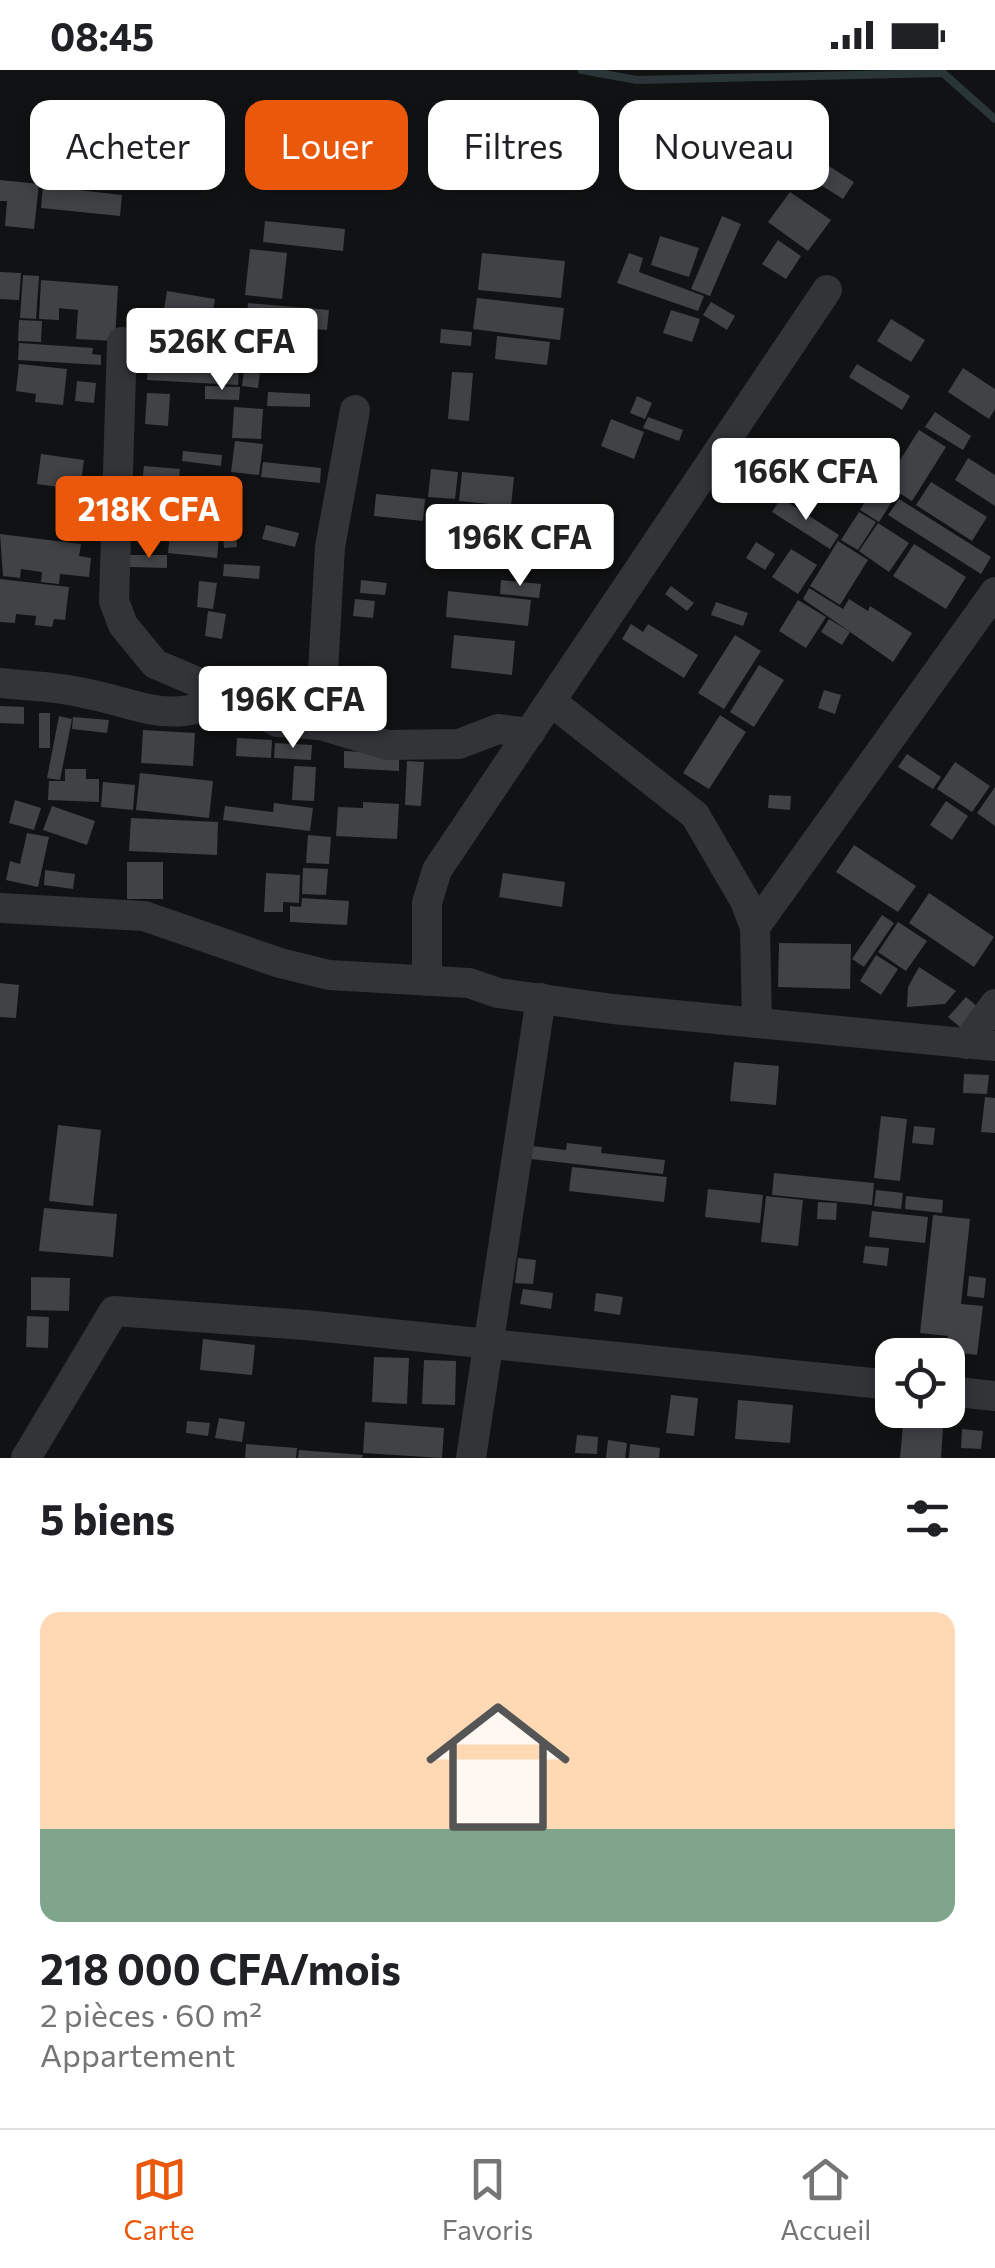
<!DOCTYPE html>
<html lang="fr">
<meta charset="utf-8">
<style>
body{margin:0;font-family:Commissioner,sans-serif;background:#f2f2f2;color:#202124;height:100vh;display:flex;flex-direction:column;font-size:38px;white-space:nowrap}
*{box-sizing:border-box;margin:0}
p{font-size:32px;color:#757577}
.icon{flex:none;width:55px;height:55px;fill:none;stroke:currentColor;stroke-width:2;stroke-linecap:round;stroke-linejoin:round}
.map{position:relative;height:1388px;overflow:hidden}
.side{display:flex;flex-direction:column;background:#fff;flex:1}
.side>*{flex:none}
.guide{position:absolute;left:30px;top:30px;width:935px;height:90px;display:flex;gap:20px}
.fabs{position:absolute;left:875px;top:1268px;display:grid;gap:20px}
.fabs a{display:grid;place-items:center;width:90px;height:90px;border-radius:20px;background:#fff;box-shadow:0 5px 15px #0003;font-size:50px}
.price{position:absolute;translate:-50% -85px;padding:0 22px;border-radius:10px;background:#fff;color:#222;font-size:32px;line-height:65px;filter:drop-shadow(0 2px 5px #0008)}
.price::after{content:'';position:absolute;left:50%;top:60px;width:30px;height:22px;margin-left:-15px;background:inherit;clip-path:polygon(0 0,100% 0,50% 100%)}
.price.active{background:#ea580c;color:#fff}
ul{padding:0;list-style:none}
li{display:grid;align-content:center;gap:20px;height:530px;padding:0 40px}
li span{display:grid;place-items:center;height:310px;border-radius:20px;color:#555}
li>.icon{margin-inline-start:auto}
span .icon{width:180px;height:180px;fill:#fffc;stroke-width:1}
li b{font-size:42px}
h2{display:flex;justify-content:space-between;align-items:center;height:120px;padding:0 40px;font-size:42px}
.chip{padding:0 35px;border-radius:20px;background:#fff;box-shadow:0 5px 15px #0003;font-size:35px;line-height:90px}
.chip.active{background:#ea580c;color:#fff}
.status{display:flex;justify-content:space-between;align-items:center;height:70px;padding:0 50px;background:#fff;direction:ltr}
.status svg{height:28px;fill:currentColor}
.tabs{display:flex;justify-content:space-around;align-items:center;height:140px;border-top:2px solid #e0e0e0;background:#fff;font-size:28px;color:#757577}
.tabs a{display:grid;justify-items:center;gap:5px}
.tabs .active{color:#ea580c}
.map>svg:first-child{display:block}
</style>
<div class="status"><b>08:45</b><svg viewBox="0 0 49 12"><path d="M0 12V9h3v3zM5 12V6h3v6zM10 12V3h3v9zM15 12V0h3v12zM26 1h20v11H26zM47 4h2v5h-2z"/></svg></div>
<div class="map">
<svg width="995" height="1388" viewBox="0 0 995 1388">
<rect width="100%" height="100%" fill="#111213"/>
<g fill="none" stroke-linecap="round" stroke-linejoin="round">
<path stroke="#2a3538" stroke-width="8" d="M582,0L637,10L943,3L995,49"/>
</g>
<g fill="#404246">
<path d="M778,64L854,112L843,129L767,81Z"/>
<path d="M0,110L39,114L34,159L5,156L7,131H0Z"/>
<path d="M43,116L122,125L120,146L41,138Z"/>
<path d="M790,122L831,150L808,181L768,152Z"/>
<path d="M722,146L741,154L710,226L691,219Z"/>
<path d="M265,151L345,159L343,181L263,172Z"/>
<path d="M660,166L699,178L689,207L651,195Z"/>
<path d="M778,170L801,186L786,209L762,194Z"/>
<path d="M250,179L287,183L282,229L245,225Z"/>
<path d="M482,183L565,191L561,228L478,220Z"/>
<path d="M629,183L643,188L639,202L704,226L698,241L617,213Z"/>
<path d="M0,202L21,203L19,230L0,229Z"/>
<path d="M23,205L39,206L36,249L20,248Z"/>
<path d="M41,210L118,216L115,271L76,269L78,240L59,238V250L39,249Z"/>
<path d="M167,221L215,229L210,260L162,252Z"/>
<path d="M477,228L564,238L560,270L473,259Z"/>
<path d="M711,232L735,246L727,260L703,245Z"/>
<path d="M248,233L329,240L327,260L246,253Z"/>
<path d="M671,240L700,249L692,272L663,263Z"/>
<path d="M891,249L925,270L911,292L877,271Z"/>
<path d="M19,250L42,251L41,272L18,271Z"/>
<path d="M441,259L472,262L471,276L440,273Z"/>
<path d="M497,266L550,272L547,295L495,289Z"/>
<path d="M19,273L93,278L92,284L101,285V295L18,290Z"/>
<path d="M156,273L240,277L238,315L147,310L148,295H155Z"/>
<path d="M246,285L262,287L258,318L242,316Z"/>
<path d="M19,294L67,299L63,335L35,332L36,324L16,321Z"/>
<path d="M857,294L910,326L902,340L849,307Z"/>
<path d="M963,298L995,319V339L989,349L948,322Z"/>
<path d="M452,302L473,303L469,351L448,349Z"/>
<path d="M77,311L96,313L94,333L75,331Z"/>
<path d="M205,316L240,317L239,330L205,329Z"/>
<path d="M268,322L310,324V337L267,336Z"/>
<path d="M147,323L170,324L168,356L145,354Z"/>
<path d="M637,326L652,333L645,349L630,343Z"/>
<path d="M234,337L263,339L261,369L232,368Z"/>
<path d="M935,342L971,366L963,380L925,357Z"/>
<path d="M648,347L683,360L679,371L643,358Z"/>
<path d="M611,349L644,362L634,389L601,376Z"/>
<path d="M919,360L946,377L912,431L885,414Z"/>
<path d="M235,371L263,374L259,405L231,402Z"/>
<path d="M183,381L222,385L221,396L182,391Z"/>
<path d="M41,384L84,390L80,420L37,414Z"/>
<path d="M968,388L995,405V436L955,410Z"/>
<path d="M263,392L321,398L320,413L261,407Z"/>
<path d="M144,396L180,399L177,427L141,423Z"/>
<path d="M431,399L458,402L455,429L428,427Z"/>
<path d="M462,402L514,407L511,436L459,431Z"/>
<path d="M931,412L987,447L972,471L916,435Z"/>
<path d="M877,414L896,425L879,452L860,440Z"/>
<path d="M376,424L425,429L423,451L374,446Z"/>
<path d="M781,428L839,465L830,479L772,442Z"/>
<path d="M899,429L991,487L981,504L888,445Z"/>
<path d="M509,441L544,445L541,473L506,469Z"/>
<path d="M859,442L876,452L858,480L841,470Z"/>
<path d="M235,452L237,477L224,478L222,453Z"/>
<path d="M878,453L909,473L889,502L859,481Z"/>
<path d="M266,455L299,463L295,477L262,469Z"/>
<path d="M170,462L219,467L217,488L168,483Z"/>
<path d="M0,464L81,474L79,486L91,488L89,507L60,504L59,514L41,512L42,502L21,499L20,508L3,506Z"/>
<path d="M838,471L868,490L840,535L810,516Z"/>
<path d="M756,472L775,484L765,500L746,488Z"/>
<path d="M914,474L966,507L946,539L893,506Z"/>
<path d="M791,479L817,495L798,524L772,507Z"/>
<path d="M130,485H167V498L130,497Z"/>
<path d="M224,494L260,496L259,509L223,506Z"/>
<path d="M0,509L69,517L65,550L54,549L52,557L35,555L36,546L16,544L15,553L0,552Z"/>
<path d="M361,510L387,513L385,525L360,523Z"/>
<path d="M501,510L541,514L539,528L500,524Z"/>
<path d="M199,511L217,513L213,539L197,537Z"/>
<path d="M671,516L694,533L687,541L665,524Z"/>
<path d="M809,518L843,539L849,529L868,541L870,536L912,563L893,592L803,529Z"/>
<path d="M448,521L531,530L528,556L446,547Z"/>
<path d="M355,529L375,531L373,548L353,546Z"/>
<path d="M798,530L826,547L806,578L779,561Z"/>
<path d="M716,532L748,543L743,556L711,545Z"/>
<path d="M208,541L226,544L222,569L205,566Z"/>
<path d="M829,549L850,562L842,575L821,562Z"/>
<path d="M631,554L643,562L648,554L698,585L684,608L622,569Z"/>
<path d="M454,565L515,571L512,605L451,598Z"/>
<path d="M735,565L761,581L724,639L698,623Z"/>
<path d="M759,595L784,610L754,657L730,642Z"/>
<path d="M824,620L841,625L835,644L818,638Z"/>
<path d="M0,636L24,637V654L0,653Z"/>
<rect x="39" y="643" width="11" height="35"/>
<path d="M720,645L746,662L709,719L683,703Z"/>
<path d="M59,646L72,649L60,710L47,708Z"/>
<path d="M73,647L109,650L107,663L72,659Z"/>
<path d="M143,660L195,663L193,696L141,693Z"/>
<path d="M237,668L272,670L271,688L236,686Z"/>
<path d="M275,673L312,675L311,690L274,688Z"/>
<path d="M344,681L399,684V701L344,698Z"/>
<path d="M907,684L941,707L933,719L898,697Z"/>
<path d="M407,691L424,692L421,736L405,735Z"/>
<path d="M955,692L990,716L972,742L937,719Z"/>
<path d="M294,696L316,697L314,731L292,730Z"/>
<path d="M65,699H86V709H99V732L48,730L49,711H69H65Z"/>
<path d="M140,703L213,711L209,748L136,740Z"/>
<path d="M103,712L135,715L133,740L101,737Z"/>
<path d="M995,717V756L977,743Z"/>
<path d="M769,725L791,726L790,740L768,738Z"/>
<path d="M15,730L41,738L34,760L9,753Z"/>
<path d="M946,731L968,746L952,770L930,755Z"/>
<path d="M363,732L399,734L397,769L336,766L338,737L363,738Z"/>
<path d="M274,733L313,738L310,761L223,750L225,736L273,742Z"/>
<path d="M52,736L95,751L87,775L43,760Z"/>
<path d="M131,748L218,752L217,785L129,781Z"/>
<path d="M27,763L49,767L38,817L6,810L10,791L20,794Z"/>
<path d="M308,765L331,767L329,794L306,793Z"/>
<path d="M854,775L916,816L898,842L836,802Z"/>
<rect x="127" y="792" width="36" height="37"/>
<path d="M303,798L328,799L326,825L302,824Z"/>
<path d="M45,800L75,804L73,819L44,815Z"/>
<path d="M266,803L300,805L299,833L283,832V842H264Z"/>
<path d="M503,803L565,812L562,837L499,827Z"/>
<path d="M929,823L994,867L974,897L909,853Z"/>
<path d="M302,828L349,831L347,855L290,852V836L301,837Z"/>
<path d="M882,845L894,853L864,897L852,889Z"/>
<path d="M898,852L927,871L906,901L878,882Z"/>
<path d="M779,873L851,874L850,919L778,917Z"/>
<path d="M876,885L898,899L881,925L860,911Z"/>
<path d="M919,897L956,921L945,934L907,937L908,917Z"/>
<path d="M0,913L19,915L16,948L0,947Z"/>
<path d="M966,927L978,937L961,958L948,947Z"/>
<path d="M734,992L779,996L776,1035L730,1031Z"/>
<path d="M964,1004L989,1005L987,1024L963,1023Z"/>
<path d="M985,1027L995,1028V1063L981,1062Z"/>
<path d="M881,1046L907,1049L900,1111L874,1108Z"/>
<path d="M58,1055L101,1060L93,1136L49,1131Z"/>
<path d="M914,1056L935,1058L933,1075L912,1073Z"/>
<path d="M567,1073L602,1077L601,1083L665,1090L663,1104L531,1089L532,1076L566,1080Z"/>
<path d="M572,1097L667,1107L664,1132L569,1121Z"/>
<path d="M774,1103L874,1113L872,1135L772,1125Z"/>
<path d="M708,1119L763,1125L760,1153L705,1147Z"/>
<path d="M876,1120L903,1123L901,1139L874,1136Z"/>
<path d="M766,1126L803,1130L798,1176L761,1172Z"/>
<path d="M906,1126L943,1130L942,1143L905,1139Z"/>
<path d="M818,1132L837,1133L836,1150L817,1149Z"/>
<path d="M44,1138L117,1144L113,1187L39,1181Z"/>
<path d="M872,1141L928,1147L925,1173L869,1167Z"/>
<path d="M933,1145L970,1149L961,1234L983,1236L977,1285L946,1281L948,1266L920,1263Z"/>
<path d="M865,1176L889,1178L887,1196L863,1193Z"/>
<path d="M518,1188L536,1190L533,1214L515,1213Z"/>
<path d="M969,1206L986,1208L984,1228L967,1226Z"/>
<path d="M31,1207L70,1208L69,1241L31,1240Z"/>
<path d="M523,1219L553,1223L551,1239L520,1234Z"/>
<path d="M596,1223L623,1227L620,1245L594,1241Z"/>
<path d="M27,1246L49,1247L48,1278L26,1277Z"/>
<path d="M203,1269L255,1275L252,1305L200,1300Z"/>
<path d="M374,1287L409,1288L407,1334L372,1332Z"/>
<path d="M424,1290L456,1291L455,1335L422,1334Z"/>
<path d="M671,1325L698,1328L694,1366L666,1363Z"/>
<path d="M738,1330L793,1335L790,1373L735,1369Z"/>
<path d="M219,1348L245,1352L242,1372L215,1368Z"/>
<path d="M187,1351L210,1353L208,1366L186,1363Z"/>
<path d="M365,1352L444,1358L442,1388L363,1383Z"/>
<path d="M903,1355L943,1358L941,1388H900Z"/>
<path d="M962,1359L983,1361L981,1379L961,1378Z"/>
<path d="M577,1365L598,1367L597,1384L575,1383Z"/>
<path d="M608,1370L627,1373L625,1388H606Z"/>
<path d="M246,1374L297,1378L296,1388H245Z"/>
<path d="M630,1374L660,1378L659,1388H629Z"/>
<path d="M299,1380L363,1385L362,1388H298Z"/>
</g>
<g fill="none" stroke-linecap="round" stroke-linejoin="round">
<g stroke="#323438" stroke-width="30">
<path d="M122,272L114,531L123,555L155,594L233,627L277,652L320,655L387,675L459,674L498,659L530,663"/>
<path d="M0,613C26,616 53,616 79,622C148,635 162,656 233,627"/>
<path d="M553,633L695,745L745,831L755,857"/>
<path d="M320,655L330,477L355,340"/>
<path d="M0,838L144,846L280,893L329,905L469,913L498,923L613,939L995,976"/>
<path d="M427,911V833L437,800L827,220"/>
<path d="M757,953L755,857L995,522"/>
<path d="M966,974L995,934"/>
<path d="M948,1321L995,1326"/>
<path d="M26,1388L114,1241L305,1255L892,1315"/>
<path d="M471,1388L541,928"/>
</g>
</g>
</svg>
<div class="fabs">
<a><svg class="icon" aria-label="locate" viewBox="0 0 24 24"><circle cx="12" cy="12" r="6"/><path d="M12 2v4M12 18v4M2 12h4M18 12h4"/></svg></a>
</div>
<b class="price" style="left:222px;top:323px">526K CFA</b>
<b class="price" style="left:806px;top:453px">166K CFA</b>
<b class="price active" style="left:149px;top:491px">218K CFA</b>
<b class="price" style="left:520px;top:519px">196K CFA</b>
<b class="price" style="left:293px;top:681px">196K CFA</b>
<div class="guide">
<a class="chip">Acheter</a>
<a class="chip active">Louer</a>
<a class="chip">Filtres</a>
<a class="chip">Nouveau</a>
</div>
</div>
<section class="side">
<h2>5 biens<svg class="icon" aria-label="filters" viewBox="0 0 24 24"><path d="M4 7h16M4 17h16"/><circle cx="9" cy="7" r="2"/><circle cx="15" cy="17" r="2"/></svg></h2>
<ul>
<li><span style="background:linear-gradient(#ffd9b3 70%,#7fa58c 0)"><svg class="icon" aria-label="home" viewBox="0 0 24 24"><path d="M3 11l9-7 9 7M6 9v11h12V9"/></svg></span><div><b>218 000 CFA/mois</b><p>2 pièces · 60 m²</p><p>Appartement</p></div></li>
</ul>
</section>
<nav class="tabs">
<a class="active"><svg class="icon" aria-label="map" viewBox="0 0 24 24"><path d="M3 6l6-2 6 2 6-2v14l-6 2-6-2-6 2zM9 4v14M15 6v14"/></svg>Carte</a>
<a><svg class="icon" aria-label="saved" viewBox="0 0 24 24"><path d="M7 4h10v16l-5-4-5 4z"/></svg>Favoris</a>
<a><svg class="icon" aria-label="home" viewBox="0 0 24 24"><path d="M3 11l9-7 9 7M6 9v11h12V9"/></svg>Accueil</a>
</nav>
